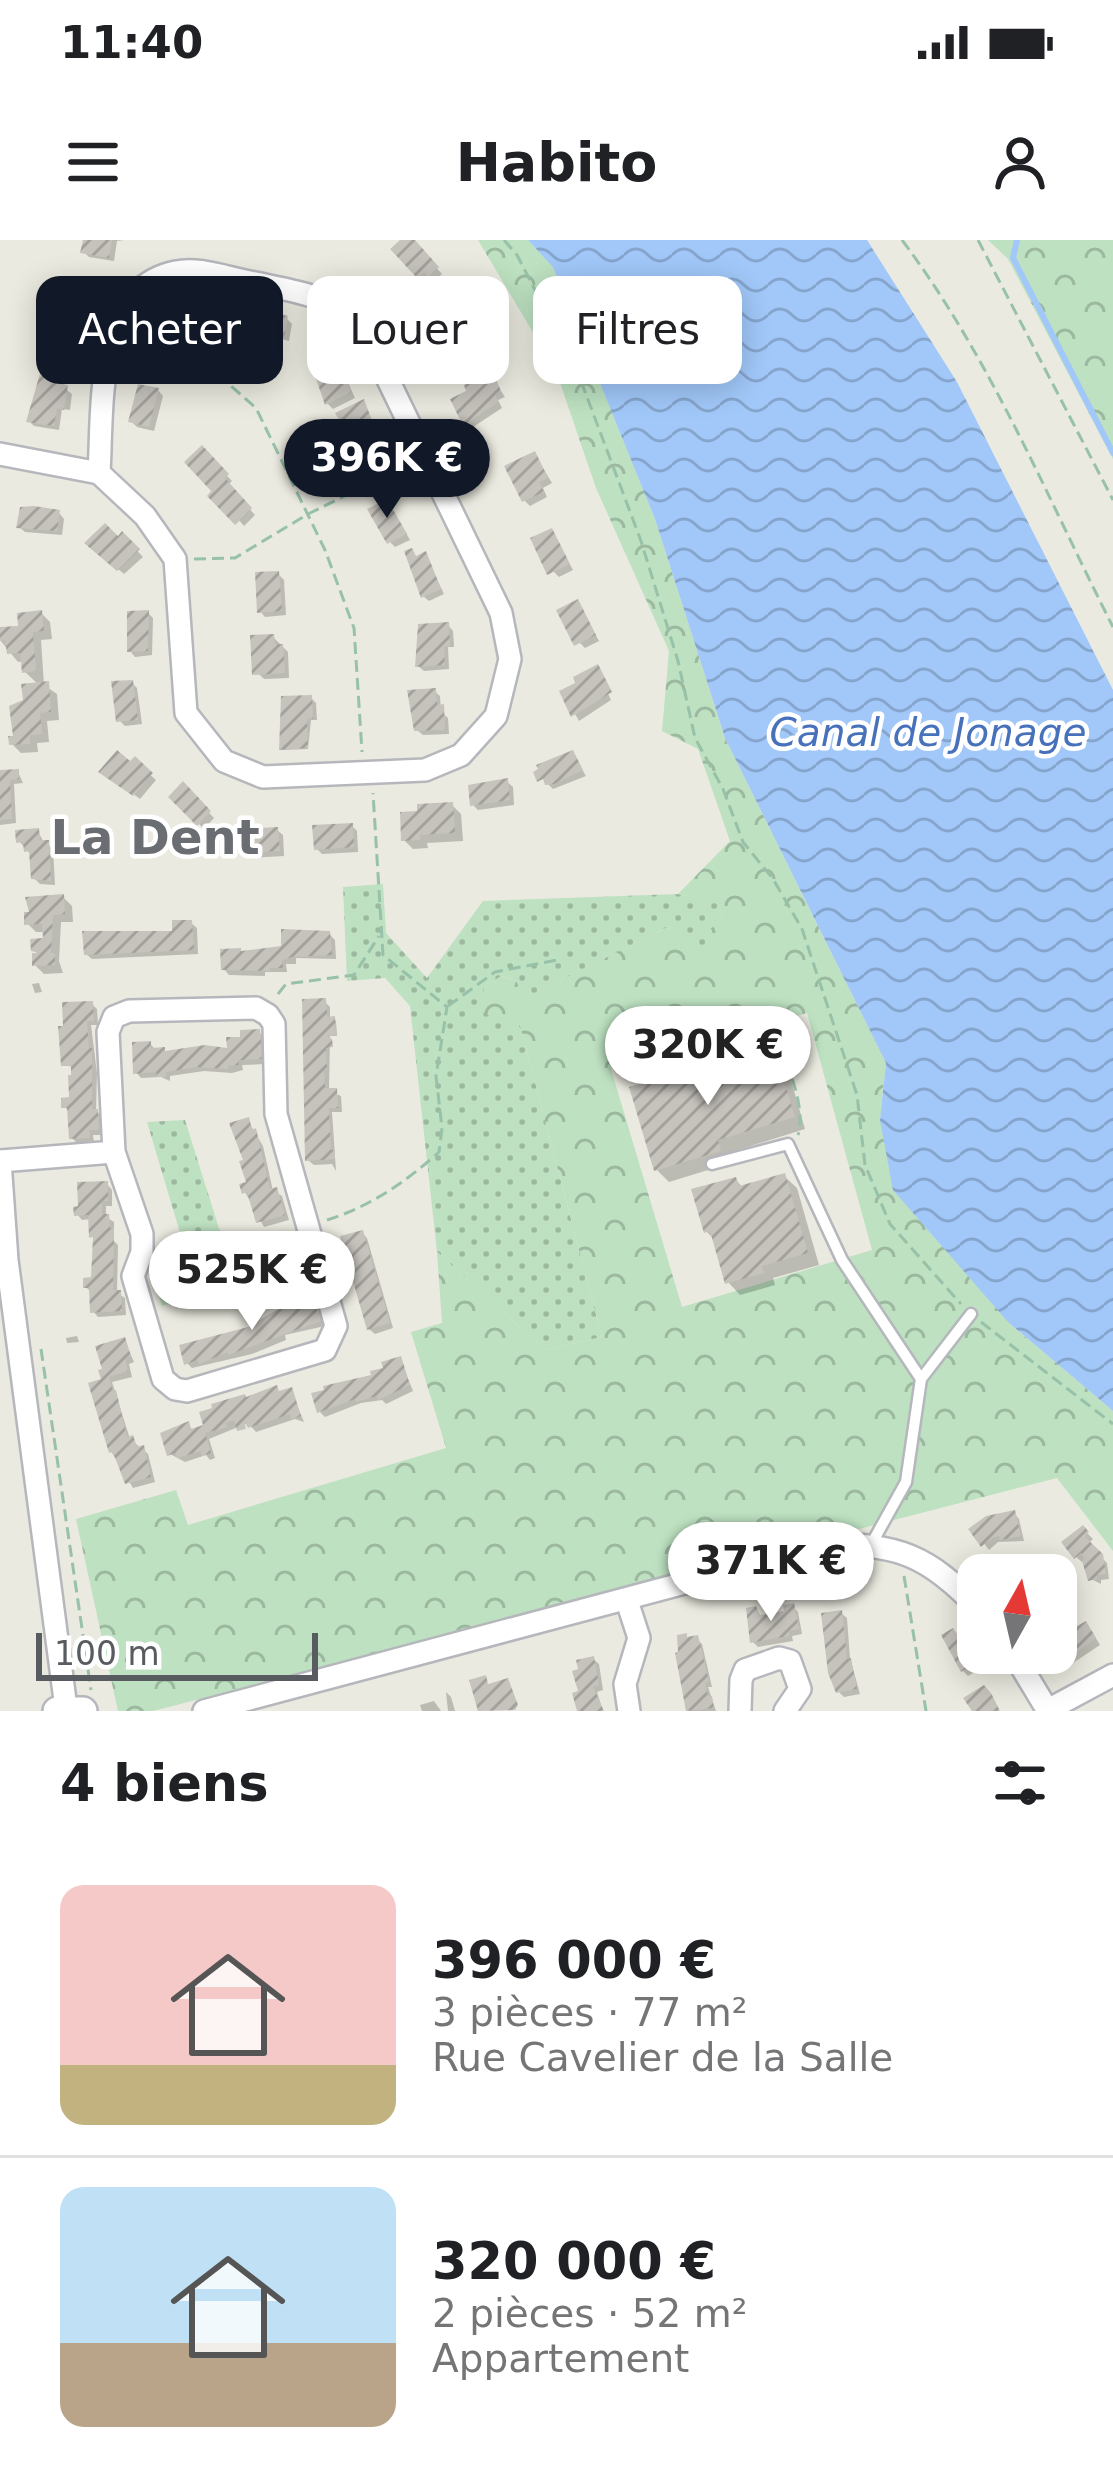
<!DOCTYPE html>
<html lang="fr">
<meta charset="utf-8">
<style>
body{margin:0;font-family:"DejaVu Sans",sans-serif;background:#f2f2f2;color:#202124;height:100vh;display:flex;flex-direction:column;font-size:45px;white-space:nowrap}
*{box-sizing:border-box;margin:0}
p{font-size:39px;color:#757577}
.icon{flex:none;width:66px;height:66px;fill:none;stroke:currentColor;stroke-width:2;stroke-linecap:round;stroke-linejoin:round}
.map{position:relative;height:1471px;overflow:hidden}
.drawer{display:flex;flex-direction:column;background:#fff;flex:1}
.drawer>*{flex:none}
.top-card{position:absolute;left:36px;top:36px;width:1041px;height:108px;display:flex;gap:24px}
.needle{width:78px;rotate:8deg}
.controls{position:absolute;left:957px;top:1314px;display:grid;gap:24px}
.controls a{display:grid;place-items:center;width:120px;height:120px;border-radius:24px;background:#fff;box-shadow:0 6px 30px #0003;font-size:60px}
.scale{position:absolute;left:36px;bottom:30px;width:282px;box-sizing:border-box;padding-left:12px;border:6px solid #585b60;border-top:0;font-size:33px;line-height:42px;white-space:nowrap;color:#585b60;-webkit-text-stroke:9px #fff;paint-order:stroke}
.price{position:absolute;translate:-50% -102px;padding:0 27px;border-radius:42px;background:#fff;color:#222;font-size:39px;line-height:78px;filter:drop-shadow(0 3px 6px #0008)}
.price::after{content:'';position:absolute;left:50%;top:72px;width:36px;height:27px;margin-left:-18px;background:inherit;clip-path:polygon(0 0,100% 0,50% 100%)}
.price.selected{background:#111827;color:#fff}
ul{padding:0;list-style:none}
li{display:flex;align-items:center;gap:36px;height:300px;padding:0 60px}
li+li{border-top:3px solid #e0e0e0}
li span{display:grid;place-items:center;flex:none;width:336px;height:240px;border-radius:24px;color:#555}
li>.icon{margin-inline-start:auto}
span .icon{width:144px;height:144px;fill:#fffc;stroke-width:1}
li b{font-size:51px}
h2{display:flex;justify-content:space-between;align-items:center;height:144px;padding:0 60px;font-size:51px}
.pill{padding:0 42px;border-radius:24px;background:#fff;box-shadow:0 6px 30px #0003;font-size:42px;line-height:108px}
.pill.selected{background:#111827;color:#fff}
.status{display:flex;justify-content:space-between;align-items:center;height:84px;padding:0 60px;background:#fff;direction:ltr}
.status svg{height:33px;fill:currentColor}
header{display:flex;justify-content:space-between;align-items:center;height:156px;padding:0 60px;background:#fff;font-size:54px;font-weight:700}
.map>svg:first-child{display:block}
</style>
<div class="status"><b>11:40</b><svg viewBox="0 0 49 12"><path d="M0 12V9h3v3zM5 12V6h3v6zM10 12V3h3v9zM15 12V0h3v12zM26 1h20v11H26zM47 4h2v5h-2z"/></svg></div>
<header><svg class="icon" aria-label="menu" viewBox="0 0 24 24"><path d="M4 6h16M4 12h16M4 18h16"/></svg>Habito<svg class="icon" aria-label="person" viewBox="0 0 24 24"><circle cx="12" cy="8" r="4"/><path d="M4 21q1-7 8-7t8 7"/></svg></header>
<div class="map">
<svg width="1113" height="1471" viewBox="0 0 1113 1471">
<defs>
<pattern id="grass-dots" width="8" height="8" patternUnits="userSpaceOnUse" patternTransform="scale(3)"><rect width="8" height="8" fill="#bde1c1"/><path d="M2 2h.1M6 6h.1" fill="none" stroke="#9cb9a0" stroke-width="1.8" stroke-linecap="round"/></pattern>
<pattern id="forest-crowns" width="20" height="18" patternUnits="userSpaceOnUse" patternTransform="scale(3)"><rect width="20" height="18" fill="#bde1c1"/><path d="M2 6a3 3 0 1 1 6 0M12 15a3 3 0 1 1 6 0" fill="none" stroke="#9cb9a0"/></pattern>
<pattern id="water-waves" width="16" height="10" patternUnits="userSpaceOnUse" patternTransform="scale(3)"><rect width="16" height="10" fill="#a1c8f9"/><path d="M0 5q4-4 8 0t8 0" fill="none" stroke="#86a5cd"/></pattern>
<pattern id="building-hatch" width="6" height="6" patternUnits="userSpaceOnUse" patternTransform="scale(3)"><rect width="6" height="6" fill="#c6c3bd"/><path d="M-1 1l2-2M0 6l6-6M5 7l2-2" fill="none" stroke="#a4a19d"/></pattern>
</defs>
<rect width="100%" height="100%" fill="#ebeae0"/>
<g fill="url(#grass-dots)">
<path d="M383,644L386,693L427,738L483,661L678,654L717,662L723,679L707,710H690L670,686L524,759L516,741L502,736L484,747L520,785L602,1097L545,1110L437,1012L410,766L385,738L347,741L343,647Z"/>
<path d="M185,880L221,995L209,1021L184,1006L147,882Z"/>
<path d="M173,1011L200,1028L211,1050L162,1066L150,1027L162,1014Z"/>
</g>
<g fill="url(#forest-crowns)" fill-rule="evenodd">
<path d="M478,0H528L553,26L655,279L725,498L886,823L880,880L1008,1082L1113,1171V1311L1057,1238L153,1471H118L76,1279L176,1250L188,1285L446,1208L411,1092L442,1083L437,1012L545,1110L602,1097L520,785L501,783L482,771L484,747L501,736L516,741L525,758L670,686L690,710H707L704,694L723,679L717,663L678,654L730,601L698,509L662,491L669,411L596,248L556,131ZM807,773L872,1010L682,1067L611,829Z"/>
<path d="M988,0H1113V219L1008,19Z"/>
</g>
<path fill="url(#water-waves)" d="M528,0H867L957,142L1113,450V1171L1008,1082L893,950L880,880L886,823L725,498L655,279L553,27Z"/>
<g fill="#0003">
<path d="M87,0H124L117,1L114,21L89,17L84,12Z"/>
<path d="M405,0H411L442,34L435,40L431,36L424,42L419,36L397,7Z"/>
<path d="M179,68H235L241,74L240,78L229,77L228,88L191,86L184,79L183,88L177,86Z"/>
<path d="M436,71L457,109L443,116L437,111Z"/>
<path d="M286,78L292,84L289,101L254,92L248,86Z"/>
<path d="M90,88L96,94L87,129L70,125L64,120Z"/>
<path d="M338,114L351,136L346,138L355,158L333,169L327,163Z"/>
<path d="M59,136L65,142L64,148L72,154L70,170L62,169L59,190L34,186L29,181Z"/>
<path d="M495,142L505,157L498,160L502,168L470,189L465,184Z"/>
<path d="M158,150L163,156L154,191L137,187L131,181Z"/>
<path d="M363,163L378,192L387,196L394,211L371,223L365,217Z"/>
<path d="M202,210L232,241L228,245L255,275L244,286L215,251Z"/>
<path d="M535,215L552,243L543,248L547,257L530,266L525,261Z"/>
<path d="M392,268L410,300L395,307L390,302Z"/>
<path d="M59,273L64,279L62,295L25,292L19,287Z"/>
<path d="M552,292L573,330L559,337L553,331Z"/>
<path d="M125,298L143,317L124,334L88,303H120Z"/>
<path d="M425,314L444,354L429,361L423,356Z"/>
<path d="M278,334L284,340L286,375L265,377L260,371Z"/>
<path d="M578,363L599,401L585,408L579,402Z"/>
<path d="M41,373L50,382L52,399L41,400L44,445L57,454L59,480L47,481L49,502L37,503L38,512L21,513L12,504L26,462L39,445L25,432L24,421L18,422L0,400V390L21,388Z"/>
<path d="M148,373L153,378L152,415L135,417L130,411Z"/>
<path d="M448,385L453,391L454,407H448L449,429L424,431L418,426Z"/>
<path d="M273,397L288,412L289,438L264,439L258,433Z"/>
<path d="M599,435L611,460L579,481L563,452Z"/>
<path d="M132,443L137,448L142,484L125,486L119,480Z"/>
<path d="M434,451L440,456L441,472L448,478L449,494L423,495L417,490Z"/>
<path d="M311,458L316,463L317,480H311L308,509L283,510Z"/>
<path d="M573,514L586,536L553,549L547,543Z"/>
<path d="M137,523L156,540L140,559L102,531L133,528Z"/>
<path d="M18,532L23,543L14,544L16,583L0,585V533Z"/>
<path d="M507,542L513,547L514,565L478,570L473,565Z"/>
<path d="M183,546L214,578L204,589L172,557Z"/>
<path d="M452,565L461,574L463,601L427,603L428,608L413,609L404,600Z"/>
<path d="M352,586L357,591L358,612L322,614L317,609Z"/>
<path d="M277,590L283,595L284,616L248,618L243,612Z"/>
<path d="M38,591L44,603L53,608L55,645L40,644L34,638L33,617L19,601Z"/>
<path d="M63,657L72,666L73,682H61L59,721L63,733L44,734L35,725L38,714L34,709L46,701V692H36L27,683Z"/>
<path d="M191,683L197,688L198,714L92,719L86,714L175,694Z"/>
<path d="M329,694L335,700L336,719L296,718V724H286L287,732H265V736L229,735L224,729L263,713Z"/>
<path d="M39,743L42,752L35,753L32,744Z"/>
<path d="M324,761L330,767V780L336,781L337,796H330L329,851L341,856L342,872H332L336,931L332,924L314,925L308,920Z"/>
<path d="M92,764L97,769L98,785H91L97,833L96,871L102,877L103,895H93L94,903H77L72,898L70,872L64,866L72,860L73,827L64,825Z"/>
<path d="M259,792L264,798L266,824L242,825L243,830L232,833L204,831L170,836V841L161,837L141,838L136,832L150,804L157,811H230Z"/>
<path d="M775,818L788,830L805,889L728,913L731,923L669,942L657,930L728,821L736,830Z"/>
<path d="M248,881L263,906L273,951L282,956L289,980L264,987L245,952L250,944Z"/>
<path d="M784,936L797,948L819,1025L773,1038L775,1045L740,1055L728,1042L716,1001L707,992L736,940L743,948Z"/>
<path d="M107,944L112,950V966H106V977L114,982V1001L118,1005L117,1053L125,1058L126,1075L98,1077L93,1071L92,1053L86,1047L94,1040L96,1000L92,979L82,980L77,974Z"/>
<path d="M362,993L367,998L393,1088L375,1094L369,1089Z"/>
<path d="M313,1062L325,1086L285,1095L286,1100L252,1114L192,1128L187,1123L249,1090Z"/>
<path d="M77,1096L79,1102L67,1103L66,1098Z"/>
<path d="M124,1100L134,1122L129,1124L132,1137L112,1142L130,1199L148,1214L155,1242L133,1248L111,1211L104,1141Z"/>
<path d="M400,1119L413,1151L386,1164L382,1160L361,1163L325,1177L320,1172Z"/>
<path d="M291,1151L304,1182L295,1179L256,1192L248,1183L209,1199L215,1218L210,1220L206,1215L185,1222L170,1214L188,1185L194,1191Z"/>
<path d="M1014,1273L1019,1279L1024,1301L998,1302L989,1310L973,1289Z"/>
<path d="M1083,1289L1093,1299L1088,1304L1107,1323L1109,1339L1101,1340V1344L1091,1339L1085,1320L1082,1322L1076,1317Z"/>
<path d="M1056,1347L1071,1367L1058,1376L1056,1374Z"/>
<path d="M793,1367L798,1372L802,1394L792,1396L793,1401L758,1407L753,1402L755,1369L762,1378L788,1374Z"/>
<path d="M841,1373L847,1378L850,1418L860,1454L844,1457L838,1451Z"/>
<path d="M1091,1390L1100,1405L1070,1425L1056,1402Z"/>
<path d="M952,1391L980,1429L968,1436L963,1431Z"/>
<path d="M696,1398L702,1404L712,1447H708L716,1471H689L678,1415Z"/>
<path d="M593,1419L599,1424L603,1450L597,1452L603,1471H580L575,1455L581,1453Z"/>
<path d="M446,1452L451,1457L455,1471H448Z"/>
<path d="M434,1461L441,1471H422L420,1465Z"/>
</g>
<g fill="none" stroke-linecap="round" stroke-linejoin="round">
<path stroke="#a1c8f9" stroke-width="6" d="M1017,0L1013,18L1113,213"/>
</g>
<g fill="url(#building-hatch)">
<path d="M83,0H112L109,18L80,13Z"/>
<path d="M400,0H415L439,27L428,37L424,32L417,38L390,9Z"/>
<path d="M199,59L237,66L233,82L224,80L223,84L213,86L183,82L182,88L173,87L176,63L199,62Z"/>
<path d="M249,65L288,76L284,97L245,87Z"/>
<path d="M436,67L453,103L431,114L414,78Z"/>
<path d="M71,82L92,85L82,125L61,121Z"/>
<path d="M339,111L350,133L344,136L351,152L325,165L311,124Z"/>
<path d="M41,130L61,133L59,144L68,145L64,170L57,168L54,186L26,182Z"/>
<path d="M485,135L489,142L496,139L501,151L495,154L498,162L463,186L450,159L466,151L464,145Z"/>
<path d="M138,144L159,148L149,187L128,182Z"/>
<path d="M364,159L374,186L380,183L391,206L363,219L335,173Z"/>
<path d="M202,205L229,234L225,238L252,268L235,285L207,256L211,251L184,222Z"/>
<path d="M535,211L548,238L539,242L544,252L522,262L504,226Z"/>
<path d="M387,259L407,294L387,304L367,269Z"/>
<path d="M34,266L60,270L57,291L16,288L20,267Z"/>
<path d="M105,283L118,296L122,291L140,309L117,331L84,303Z"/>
<path d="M552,288L570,324L547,335L530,298Z"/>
<path d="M412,308L416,316L426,311L441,349L421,358L404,311Z"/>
<path d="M279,331L282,371L257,373L255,332Z"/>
<path d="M578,359L596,395L574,406L556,370Z"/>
<path d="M42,370L44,391L33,392L36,431L22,433L20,413L7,414L5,400L0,401V387L18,386L17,373Z"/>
<path d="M149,370L148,411L127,412V371Z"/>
<path d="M449,382L450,406L444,407L445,425L415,427L418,384Z"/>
<path d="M274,394L275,404H283L285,433L252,435L250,395Z"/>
<path d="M598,424L612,452L571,477L559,451L575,443L573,437Z"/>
<path d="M133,440L138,480L116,482L111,441Z"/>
<path d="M49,441L51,472L40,473L42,494L30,495V504L9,505L8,496H13L9,466L23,460L21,444Z"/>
<path d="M436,448L437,465L444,464L445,490L414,491L407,450Z"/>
<path d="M312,455L313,479H307L308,508L279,510L281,456Z"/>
<path d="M117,510L130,521L135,516L153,533L133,556L98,532Z"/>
<path d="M573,510L583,530L554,544L545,545L543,539L537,542L533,532L538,529L536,525Z"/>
<path d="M19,529V539L10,540L12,579L0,580V530Z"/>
<path d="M508,538L510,560L470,566L468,545Z"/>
<path d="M183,541L211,571L197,586L168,557Z"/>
<path d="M453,562L455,593L420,595V600L401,601L400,572L417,571V564Z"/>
<path d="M353,583L354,607L314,610L312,585Z"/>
<path d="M278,587L280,611L240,613L238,589Z"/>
<path d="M39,588L40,600H49L51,641L31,639L29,611L24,612L23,602L16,603L15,590Z"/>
<path d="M64,654L65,674L53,675L51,713H55V725L32,726V713H39L31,711L30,699L43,698L42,684L24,685V672H29L25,657Z"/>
<path d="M172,680H192L194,710L84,715L82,691H172Z"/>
<path d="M281,689L330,691L332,715L292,717L282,720L283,728H270V731L221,730L220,709L241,708V711L281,706Z"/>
<path d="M326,758L327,777L335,776L336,795L327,796L332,799L333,807L326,808L327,830H324L325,848H337L338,868H329L331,910H335V919L305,921L302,759Z"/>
<path d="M93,761L94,781H87L89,808H92V869H98L99,890H89L90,898L69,899L67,868H61V858L69,857L68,835H71V826H61L58,786H63L62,762Z"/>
<path d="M260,789L262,819L238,820L239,825L228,826V829L197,827L166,832V837H157L156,832L133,834L132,802L151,801V808L165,807V811L205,805L227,808L226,797H240V790Z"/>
<path d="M776,814L795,877L718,900L721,911L654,931L629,847L728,818L731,828Z"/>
<path d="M249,877L252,890L256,888L270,949L277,947L285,975L256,983L247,952L242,954L239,944L246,942L239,921L243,920L229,883Z"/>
<path d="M785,933L808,1013L762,1026L764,1033L725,1044L710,991L704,993L691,949L736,937L739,946Z"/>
<path d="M108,941V961H102V974H109L110,988H114L113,1050H121L122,1071L90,1073L89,1048H83V1038L91,1037L93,997L89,998L88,975L74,976L73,967L78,966L77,942Z"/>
<path d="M363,990L390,1083L367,1090L340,996Z"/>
<path d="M314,1059L321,1081L228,1115V1112L199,1124L198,1120L184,1125L179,1105L248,1087L276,1070Z"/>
<path d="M125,1097L131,1116L125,1118L128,1131L109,1137L113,1151L116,1150L127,1197L133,1195L137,1207L144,1205L151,1237L125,1244L113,1212L109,1213L88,1143L101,1139L98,1130L102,1129L95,1106Z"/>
<path d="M401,1116L410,1145L378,1160L377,1156L356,1162L355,1159L317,1173L311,1153L324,1150L323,1146L371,1135L370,1131L383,1128L381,1122Z"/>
<path d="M277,1145L279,1151L292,1147L301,1176L291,1180L290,1174L248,1188L244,1181L246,1189L237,1191L234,1180L225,1183L227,1187L205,1193L211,1213L202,1216L201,1211L177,1218L176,1213L167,1216L160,1193L189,1181L191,1189L203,1185L199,1172L212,1168L211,1164L245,1154L246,1157Z"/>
<path d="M1015,1270L1021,1296L1000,1300L999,1296L992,1298L981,1307L968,1289L986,1276Z"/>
<path d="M1083,1285L1089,1292L1085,1297L1103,1314L1106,1334L1097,1335V1339L1088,1341L1082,1321L1085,1318L1081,1313L1074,1319L1061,1302Z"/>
<path d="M1032,1322L1044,1327L1049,1335H1022L1019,1331Z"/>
<path d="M794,1363L799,1389L789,1391V1396L750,1403L746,1368L756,1366L760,1375L784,1371L783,1365Z"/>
<path d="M842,1370L847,1419L851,1418L857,1449L836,1453L828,1433L821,1373Z"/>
<path d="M1086,1381L1096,1398L1063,1422L1056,1411V1398Z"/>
<path d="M953,1388L977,1422L961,1432L941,1395Z"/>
<path d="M687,1393V1397L698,1395L709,1442L705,1443L708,1456H712L714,1468L686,1471L675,1413L678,1412L677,1395Z"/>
<path d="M594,1416L599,1445L593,1447L604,1471H577L572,1453L578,1451L572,1431L578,1429L576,1420Z"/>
<path d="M486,1435L488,1444L508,1438L518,1465L515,1470L478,1471L469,1440Z"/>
<path d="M984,1445L991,1453L1000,1471H972L963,1458Z"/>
</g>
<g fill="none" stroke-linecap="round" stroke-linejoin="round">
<defs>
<g id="service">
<path d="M712,924L788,904L842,1020L921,1139"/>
<path d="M872,1303L906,1242L921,1139L971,1074"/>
</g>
<g id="minor">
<path d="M0,214L99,233L145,276L175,319L186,473L224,521L263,537L425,530L461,515L496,476L510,419L501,373L361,84C329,54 291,51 250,42C227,38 199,27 176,32C94,48 103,169 99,233"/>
<path d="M0,921L114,912L108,792L114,777L129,771L256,768L268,775L274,784L276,874L336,1086L325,1110L187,1151L175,1149L163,1139L133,1036L142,1012V994L114,912"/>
<path d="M0,921L7,1020L66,1468"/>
<path d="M627,1361L639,1398L625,1444L629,1471"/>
<path d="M1013,1413L1048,1471"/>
<path d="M1048,1470L1113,1435"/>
<path d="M204,1471L827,1305C897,1303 929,1316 978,1368"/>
<path d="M740,1471L741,1440L745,1430L779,1418L790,1421L800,1449L785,1471"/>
</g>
<path id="tertiary" d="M57,1471H83"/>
</defs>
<use href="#service" stroke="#b5b7bc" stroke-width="15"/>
<use href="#minor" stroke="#b5b7bc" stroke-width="26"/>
<use href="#tertiary" stroke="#b5b7bc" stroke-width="32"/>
<g stroke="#97c1a8" stroke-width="3" stroke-dasharray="12 6" stroke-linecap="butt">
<path d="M504,0L517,15L578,133L641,301L678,421L695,498L723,549L743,602L773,639L802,689L857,855L865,925L890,984L961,1064"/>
<path d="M902,0C990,117 1047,257 1113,387"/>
<path d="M978,0L1113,260"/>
<path d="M128,121L222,138L256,168L325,310L354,388L362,512"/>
<path d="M194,319L235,318L308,274L407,225"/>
<path d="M278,754L286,744L354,735L379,696"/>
<path d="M448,766L495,732L557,720"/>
<path d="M728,813L772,800C789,823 806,868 798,895"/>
<path d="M327,980C369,967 406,942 439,912L442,888L436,836L447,767L383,715L373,553"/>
<path d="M981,1082L1113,1184"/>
<path d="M41,1109L91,1450"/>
<path d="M904,1336L926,1471"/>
</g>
<use href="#service" stroke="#fff" stroke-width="10"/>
<use href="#minor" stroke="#fff" stroke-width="21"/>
<use href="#tertiary" stroke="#fff" stroke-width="27"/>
</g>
<g text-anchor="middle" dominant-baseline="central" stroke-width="9" stroke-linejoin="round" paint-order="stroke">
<g font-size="39" font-style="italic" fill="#4771ba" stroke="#fff">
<text x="928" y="492">Canal de Jonage</text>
</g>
<g font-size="48" font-weight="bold" fill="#6a6d72" stroke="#fff">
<text x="155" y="597">La Dent</text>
</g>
</g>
</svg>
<div class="controls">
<a><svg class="needle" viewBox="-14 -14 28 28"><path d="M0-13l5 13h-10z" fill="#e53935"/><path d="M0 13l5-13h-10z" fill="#757577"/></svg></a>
</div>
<div class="scale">100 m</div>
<b class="price selected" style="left:387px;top:281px">396K €</b>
<b class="price" style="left:708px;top:868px">320K €</b>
<b class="price" style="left:252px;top:1093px">525K €</b>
<b class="price" style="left:771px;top:1384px">371K €</b>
<div class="top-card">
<a class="pill selected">Acheter</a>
<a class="pill">Louer</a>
<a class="pill">Filtres</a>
</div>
</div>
<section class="drawer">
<h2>4 biens<svg class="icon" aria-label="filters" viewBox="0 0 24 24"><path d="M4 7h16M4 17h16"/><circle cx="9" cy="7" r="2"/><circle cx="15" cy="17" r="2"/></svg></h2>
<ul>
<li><span style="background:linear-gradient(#f6c9c9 75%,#c2b280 0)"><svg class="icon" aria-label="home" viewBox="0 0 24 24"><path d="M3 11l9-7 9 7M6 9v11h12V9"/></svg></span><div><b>396 000 €</b><p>3 pièces · 77 m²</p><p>Rue Cavelier de la Salle</p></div></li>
<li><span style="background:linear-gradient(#bfe0f5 65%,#b9a48a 0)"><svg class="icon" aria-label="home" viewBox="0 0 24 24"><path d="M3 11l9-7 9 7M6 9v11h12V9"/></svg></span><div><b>320 000 €</b><p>2 pièces · 52 m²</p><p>Appartement</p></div></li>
</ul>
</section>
